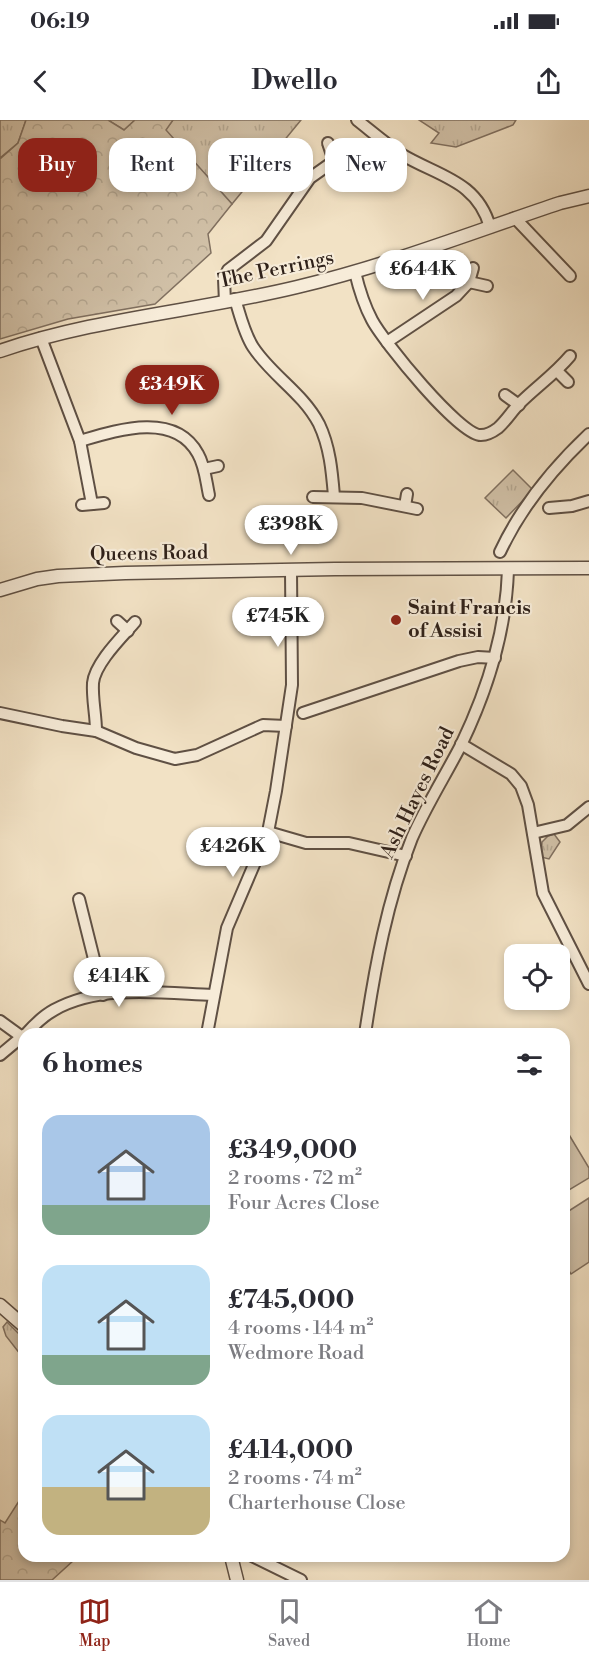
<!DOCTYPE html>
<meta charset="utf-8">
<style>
body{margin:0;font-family:"Libre Bodoni",serif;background:#f7f7f7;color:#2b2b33;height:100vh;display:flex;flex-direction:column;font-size:22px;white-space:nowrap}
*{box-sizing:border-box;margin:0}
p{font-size:20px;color:#7c7c81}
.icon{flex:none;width:33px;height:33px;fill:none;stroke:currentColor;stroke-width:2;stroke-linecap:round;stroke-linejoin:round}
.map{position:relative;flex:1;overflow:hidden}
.panel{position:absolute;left:18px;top:908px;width:552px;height:534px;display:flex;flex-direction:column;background:#fff;border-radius:18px;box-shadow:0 3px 9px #0003}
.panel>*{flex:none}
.top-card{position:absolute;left:18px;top:18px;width:554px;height:54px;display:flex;gap:12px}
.tools{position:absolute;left:504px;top:824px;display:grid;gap:12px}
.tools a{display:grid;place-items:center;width:66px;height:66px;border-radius:12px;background:#fff;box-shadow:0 3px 9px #0003;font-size:30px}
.price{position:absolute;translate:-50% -51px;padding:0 14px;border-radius:21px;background:#fff;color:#222;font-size:20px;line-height:39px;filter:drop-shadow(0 2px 3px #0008)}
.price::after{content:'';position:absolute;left:50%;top:36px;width:18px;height:14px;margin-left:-9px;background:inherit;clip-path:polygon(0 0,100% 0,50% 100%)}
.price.on{background:#8f2418;color:#fff}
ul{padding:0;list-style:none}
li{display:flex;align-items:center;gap:18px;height:150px;padding:0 24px}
li span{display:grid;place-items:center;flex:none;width:168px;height:120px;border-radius:18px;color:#555}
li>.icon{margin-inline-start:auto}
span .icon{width:72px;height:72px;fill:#fffc;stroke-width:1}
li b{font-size:26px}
h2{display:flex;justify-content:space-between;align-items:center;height:72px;padding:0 24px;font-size:26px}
.tag{padding:0 21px;border-radius:18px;background:#fff;box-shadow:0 3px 9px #0003;font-size:21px;line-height:54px}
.tag.on{background:#8f2418;color:#fff}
.status{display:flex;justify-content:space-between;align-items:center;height:42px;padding:0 30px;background:#fff;direction:ltr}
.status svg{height:16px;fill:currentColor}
header{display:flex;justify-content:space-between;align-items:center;height:78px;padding:0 24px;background:#fff;font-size:27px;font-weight:600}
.tab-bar{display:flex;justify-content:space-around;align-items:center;height:84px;border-top:2px solid #e1e1e2;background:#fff;font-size:16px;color:#7c7c81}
.tab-bar a{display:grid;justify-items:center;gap:3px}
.tab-bar .on{color:#8f2418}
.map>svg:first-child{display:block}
</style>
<div class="status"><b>06:19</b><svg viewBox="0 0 49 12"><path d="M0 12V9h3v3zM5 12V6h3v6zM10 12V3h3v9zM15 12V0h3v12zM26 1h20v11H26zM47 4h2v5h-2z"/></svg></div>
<header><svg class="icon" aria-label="back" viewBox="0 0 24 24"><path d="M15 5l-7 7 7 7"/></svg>Dwello<svg class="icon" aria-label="share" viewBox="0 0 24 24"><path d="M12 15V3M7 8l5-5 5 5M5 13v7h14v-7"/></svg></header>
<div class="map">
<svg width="589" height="1460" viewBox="0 0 589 1460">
<defs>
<pattern id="grass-tufts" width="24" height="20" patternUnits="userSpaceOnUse" patternTransform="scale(1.5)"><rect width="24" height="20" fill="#d1c1a8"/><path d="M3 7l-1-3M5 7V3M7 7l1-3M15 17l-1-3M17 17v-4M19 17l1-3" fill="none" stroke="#b4a690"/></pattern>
<pattern id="forest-crowns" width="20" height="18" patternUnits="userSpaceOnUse" patternTransform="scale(1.5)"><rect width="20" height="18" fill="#d1c1a8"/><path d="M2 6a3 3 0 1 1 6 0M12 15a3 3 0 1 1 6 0" fill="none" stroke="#b4a690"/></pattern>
</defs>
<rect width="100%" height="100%" fill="#f2e2c5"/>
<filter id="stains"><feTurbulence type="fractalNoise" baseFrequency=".00333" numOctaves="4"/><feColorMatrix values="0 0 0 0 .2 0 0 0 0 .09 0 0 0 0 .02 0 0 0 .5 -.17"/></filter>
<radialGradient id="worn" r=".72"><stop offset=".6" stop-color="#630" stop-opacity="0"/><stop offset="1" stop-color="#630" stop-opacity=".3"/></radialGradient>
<g fill="url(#grass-tufts)" stroke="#807060" stroke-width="1.5">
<path d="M0,0H26L18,23L0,38Z"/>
<path d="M108,0H135L124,10Z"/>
<path d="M173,0H301L232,84L165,10Z"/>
<path d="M419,0H516L513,5L456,27L431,23L439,13Z"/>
<path d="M513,350L533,370L506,398L485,378Z"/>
<path d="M554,714L560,722L549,739L541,737L542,722L548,716Z"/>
<path d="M7,1202L24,1219V1239L6,1216L3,1207Z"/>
</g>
<g fill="url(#forest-crowns)" stroke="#807060" stroke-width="1.5">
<path d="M26,0H108L124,10L135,0H173L166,10L232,84L208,114L211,133L155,184L68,199L0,219V39L18,23Z"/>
<path d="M19,1381L24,1387V1436H94L73,1441L52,1460H0V1400L5,1403Z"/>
</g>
<g fill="#d1c1a8" stroke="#807060" stroke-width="1.5">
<path d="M565,1008L589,1048V1058L564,1073Z"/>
<path d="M589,1078V1142L571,1154L564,1143V1094Z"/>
</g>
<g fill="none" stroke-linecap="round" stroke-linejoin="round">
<defs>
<g id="minor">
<path d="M357,0C371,11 386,24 401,34C437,56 477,60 490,107"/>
<path d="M328,23L334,41"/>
<path d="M515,98L570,156"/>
<path d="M355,152C359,169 364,185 372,200C383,221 460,316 481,315C487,315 494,311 498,308C506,301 512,291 519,284C536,267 555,254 570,236"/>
<path d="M469,162L487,166"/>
<path d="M235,179C240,195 244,213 253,227C272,256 302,272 319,304C330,327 332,352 334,376"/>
<path d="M225,182L224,159L228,150L266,121L310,58L334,41L342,46L354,48"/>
<path d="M41,218L80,321L92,384"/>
<path d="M387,222L456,176L469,162L473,148"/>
<path d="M557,251L568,262"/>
<path d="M505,275L519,285"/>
<path d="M80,321C117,310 175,291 198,334C205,346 206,361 209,375"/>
<path d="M204,349L218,346"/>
<path d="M313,377L362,378L417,389"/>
<path d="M82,385L104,383"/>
<path d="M405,386L407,374"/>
<path d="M549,388L572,386L589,381"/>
<path d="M500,432C521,387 553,348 589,314"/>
<path d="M117,501L128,511"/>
<path d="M0,593L62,606L96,611L136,628L175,639L197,635L263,605L286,606"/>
<path d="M303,593L459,541L478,537L495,538"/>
<path d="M96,611C96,595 92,579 93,563C95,543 122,517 135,502"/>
<path d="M461,624L511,654L521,666L528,685L543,773L589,864"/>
<path d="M268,712L306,723H349L406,736"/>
<path d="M533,713L567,705L589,687"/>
<path d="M79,779L103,875"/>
<path d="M0,901L22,917"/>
<path d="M26,914C34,905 43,896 54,890C100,864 162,873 213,875"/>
<path d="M207,914L227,808L268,712L276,671L292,565L291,451"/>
<path d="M365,914C375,847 387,781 412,718C426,686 445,656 461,625C488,569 506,512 508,450"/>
<path d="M0,935L24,915"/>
<path d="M252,1436L301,1460"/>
</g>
<g id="tertiary">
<path d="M0,231C96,198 198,191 297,167C386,146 473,112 560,83L589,76"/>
<path d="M0,470L37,459L58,456L125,453L335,449L589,448"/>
<path d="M0,1185L24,1206"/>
<path d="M231,1436L237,1460"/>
</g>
</defs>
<use href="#minor" stroke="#5f5044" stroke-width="14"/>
<use href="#tertiary" stroke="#5f5044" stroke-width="15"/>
<use href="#minor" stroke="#f7ecd9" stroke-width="10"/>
<use href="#tertiary" stroke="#f7ecd9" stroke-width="12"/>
</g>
<circle fill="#8f2418" stroke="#f7ecd9" stroke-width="2" cx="396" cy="500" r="6"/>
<g text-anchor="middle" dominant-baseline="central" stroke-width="4.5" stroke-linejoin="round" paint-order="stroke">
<g font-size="20" fill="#2e2019" stroke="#f7ecd9">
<text transform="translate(276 150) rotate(-12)">The Perrings</text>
<text transform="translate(149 434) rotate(-1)">Queens Road</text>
<text transform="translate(418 673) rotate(-64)">Ash Hayes Road</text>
</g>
<g font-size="20" font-weight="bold" fill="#2e2019" stroke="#f7ecd9" text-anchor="start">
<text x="408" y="488">Saint Francis<tspan x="408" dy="23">of Assisi</tspan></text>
</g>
</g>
<rect width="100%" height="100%" filter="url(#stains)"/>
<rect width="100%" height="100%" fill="url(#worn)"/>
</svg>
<div class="tools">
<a><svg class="icon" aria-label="locate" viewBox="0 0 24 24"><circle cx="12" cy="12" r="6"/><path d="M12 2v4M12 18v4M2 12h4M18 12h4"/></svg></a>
</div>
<b class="price" style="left:423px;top:181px">£644K</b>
<b class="price on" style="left:172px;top:296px">£349K</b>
<b class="price" style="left:291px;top:436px">£398K</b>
<b class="price" style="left:278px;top:528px">£745K</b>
<b class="price" style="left:233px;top:758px">£426K</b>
<b class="price" style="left:119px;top:888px">£414K</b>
<div class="top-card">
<a class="tag on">Buy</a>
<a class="tag">Rent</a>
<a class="tag">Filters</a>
<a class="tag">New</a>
</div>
<section class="panel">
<h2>6 homes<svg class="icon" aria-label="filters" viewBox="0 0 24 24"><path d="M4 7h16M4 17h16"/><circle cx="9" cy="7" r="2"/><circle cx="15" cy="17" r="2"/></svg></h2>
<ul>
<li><span style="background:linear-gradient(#a9c7e8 75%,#7fa58c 0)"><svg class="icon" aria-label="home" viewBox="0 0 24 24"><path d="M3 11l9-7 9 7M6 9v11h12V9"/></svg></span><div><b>£349,000</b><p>2 rooms · 72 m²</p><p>Four Acres Close</p></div></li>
<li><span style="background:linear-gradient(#bfe0f5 75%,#7fa58c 0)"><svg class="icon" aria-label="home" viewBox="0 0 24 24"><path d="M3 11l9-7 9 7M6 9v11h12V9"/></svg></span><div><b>£745,000</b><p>4 rooms · 144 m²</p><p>Wedmore Road</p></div></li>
<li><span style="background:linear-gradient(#bfe0f5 60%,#c2b280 0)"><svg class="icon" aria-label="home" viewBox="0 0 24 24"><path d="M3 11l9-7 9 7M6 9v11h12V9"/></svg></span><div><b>£414,000</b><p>2 rooms · 74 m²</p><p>Charterhouse Close</p></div></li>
</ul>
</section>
</div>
<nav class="tab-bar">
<a class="on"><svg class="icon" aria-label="map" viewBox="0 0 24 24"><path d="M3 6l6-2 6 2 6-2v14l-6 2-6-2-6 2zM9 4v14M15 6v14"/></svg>Map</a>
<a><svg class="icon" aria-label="saved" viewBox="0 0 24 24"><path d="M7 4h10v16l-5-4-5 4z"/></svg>Saved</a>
<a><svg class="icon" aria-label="home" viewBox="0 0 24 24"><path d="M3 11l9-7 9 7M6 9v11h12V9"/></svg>Home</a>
</nav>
